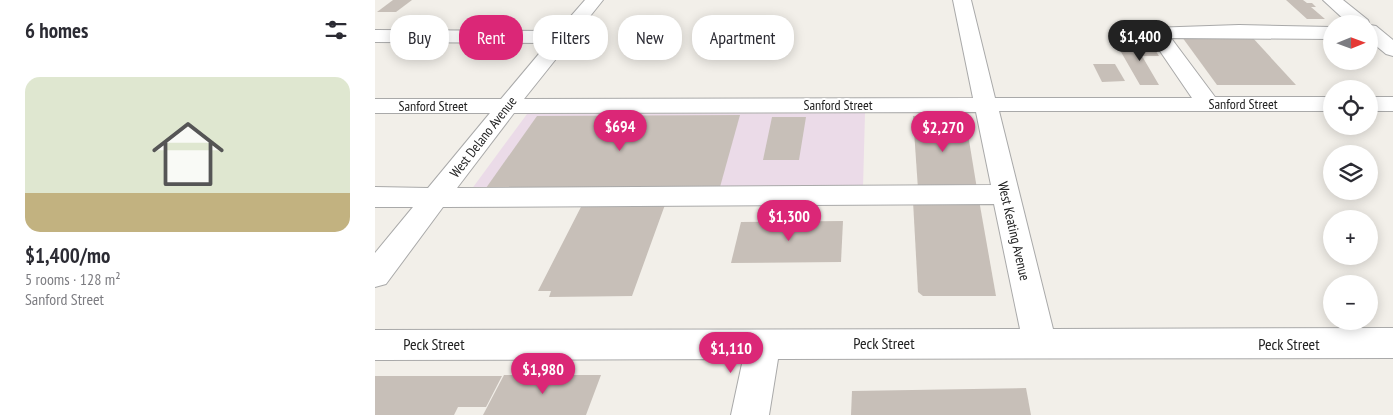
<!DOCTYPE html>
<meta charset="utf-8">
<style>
body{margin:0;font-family:"PT Sans Narrow",sans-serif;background:#f2f2f3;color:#2b2b33;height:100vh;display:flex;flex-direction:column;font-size:19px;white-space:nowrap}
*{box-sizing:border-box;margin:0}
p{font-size:16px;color:#7c7c81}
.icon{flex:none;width:28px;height:28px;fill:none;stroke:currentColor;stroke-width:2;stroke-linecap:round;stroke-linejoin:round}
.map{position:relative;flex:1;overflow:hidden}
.sheet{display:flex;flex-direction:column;background:#fff;width:375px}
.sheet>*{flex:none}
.banner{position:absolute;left:15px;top:15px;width:475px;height:45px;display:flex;gap:10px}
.needle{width:32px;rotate:89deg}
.controls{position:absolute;left:948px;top:15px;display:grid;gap:10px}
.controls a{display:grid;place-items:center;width:55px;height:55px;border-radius:50%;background:#fff;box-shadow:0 2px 12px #0003;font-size:25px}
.price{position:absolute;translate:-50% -42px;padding:0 11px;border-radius:18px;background:#db2777;color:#fff;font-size:16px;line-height:32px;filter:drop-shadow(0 1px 2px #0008)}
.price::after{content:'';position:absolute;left:50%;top:30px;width:15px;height:11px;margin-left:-8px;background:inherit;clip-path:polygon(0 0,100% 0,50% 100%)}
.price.current{background:#222;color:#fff}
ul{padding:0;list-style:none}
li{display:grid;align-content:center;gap:10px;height:265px;padding:0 25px}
li span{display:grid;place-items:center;height:155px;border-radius:15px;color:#555}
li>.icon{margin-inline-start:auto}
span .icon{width:90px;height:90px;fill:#fffc;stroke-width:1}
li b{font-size:21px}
h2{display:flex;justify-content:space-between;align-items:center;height:60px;padding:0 25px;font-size:21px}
.chip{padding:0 18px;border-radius:20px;background:#fff;box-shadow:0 2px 12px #0003;font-size:18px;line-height:45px}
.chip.current{background:#db2777;color:#fff}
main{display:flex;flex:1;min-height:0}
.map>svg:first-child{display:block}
</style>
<main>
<section class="sheet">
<h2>6 homes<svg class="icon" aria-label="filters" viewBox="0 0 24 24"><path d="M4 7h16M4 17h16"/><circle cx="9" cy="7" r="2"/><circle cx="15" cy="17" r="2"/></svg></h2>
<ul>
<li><span style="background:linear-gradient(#dfe7d0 75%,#c2b280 0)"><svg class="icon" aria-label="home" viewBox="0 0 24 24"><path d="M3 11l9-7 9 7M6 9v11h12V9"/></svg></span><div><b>$1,400/mo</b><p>5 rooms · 128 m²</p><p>Sanford Street</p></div></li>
</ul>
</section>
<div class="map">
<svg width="1018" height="415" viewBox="0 0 1018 415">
<rect width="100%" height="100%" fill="#f2efe9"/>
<path fill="#ebdbe8" d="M490,113L488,188L96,190L152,114Z"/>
<g fill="#c7bfb8">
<path d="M18,0H37L21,12H2Z"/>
<path d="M911,0H928L932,3H937L941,7H936L950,19H932Z"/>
<path d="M807,37H877L921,85H842Z"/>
<path d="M742,45H777L784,56H767L784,85H765Z"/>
<path d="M718,64H740L750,81L727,82Z"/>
<path d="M365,115L345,187L111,188L162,116Z"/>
<path d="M538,116H590L602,189H543Z"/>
<path d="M397,117H431L424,160H388Z"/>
<path d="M604,200L621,296H548L543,292L538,201Z"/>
<path d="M291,202L257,296L174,297L176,291H163L208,203Z"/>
<path d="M468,221L466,262L356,263L366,222Z"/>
<path d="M129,375H226L211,415H108Z"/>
<path d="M0,376H127L111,407H83L79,415H0Z"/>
<path d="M651,388L656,415H476L477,391Z"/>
</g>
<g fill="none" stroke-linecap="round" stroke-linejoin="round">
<defs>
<g id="minor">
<path d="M210,0H228L149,99L598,98L578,0H596L620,98H817L772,32L775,28L864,25L956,27V39L796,38L840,97H956V111H624L678,329L1018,328V358L403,359L394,415H356L368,359L0,360V330L645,329L619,204L68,207L11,284L0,287V253L38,207H0V187L53,188L115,113H0V99H126L173,43L0,42V30L183,31ZM601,112L616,185L82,188L139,113Z"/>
<path d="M948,0H968L993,20L995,25L1001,26L1018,40V56L1011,54L994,40V24H974Z"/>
<rect x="994" y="97" width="24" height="14"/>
</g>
</defs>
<use href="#minor" stroke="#a9a9a9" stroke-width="2"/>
<use href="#minor" fill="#fff" fill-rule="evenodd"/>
</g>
<g text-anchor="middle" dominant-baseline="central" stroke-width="4" stroke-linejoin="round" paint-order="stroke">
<g font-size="14" fill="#222" stroke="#fff">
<text x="868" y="104">Sanford Street</text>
<text x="463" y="105">Sanford Street</text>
<text x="58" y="106">Sanford Street</text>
<text transform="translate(108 137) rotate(-52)">West Delano Avenue</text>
<text transform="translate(639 231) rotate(77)">West Keating Avenue</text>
</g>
<g font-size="16" fill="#222" stroke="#fff">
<text x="509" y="343">Peck Street</text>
<text x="59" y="344">Peck Street</text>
<text x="914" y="344">Peck Street</text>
</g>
</g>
</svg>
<div class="controls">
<a><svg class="needle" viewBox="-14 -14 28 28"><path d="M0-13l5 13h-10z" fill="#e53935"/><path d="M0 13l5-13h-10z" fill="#7c7c81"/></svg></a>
<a><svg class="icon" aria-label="locate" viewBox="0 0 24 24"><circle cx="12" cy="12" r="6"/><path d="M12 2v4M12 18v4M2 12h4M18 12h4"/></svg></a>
<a><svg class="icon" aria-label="layers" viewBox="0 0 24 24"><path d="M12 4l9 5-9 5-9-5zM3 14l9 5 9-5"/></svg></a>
<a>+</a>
<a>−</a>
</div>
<b class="price current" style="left:765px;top:62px">$1,400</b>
<b class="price" style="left:245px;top:152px">$694</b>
<b class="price" style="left:568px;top:153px">$2,270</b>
<b class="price" style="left:414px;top:242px">$1,300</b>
<b class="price" style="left:356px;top:374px">$1,110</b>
<b class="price" style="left:168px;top:395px">$1,980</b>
<div class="banner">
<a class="chip">Buy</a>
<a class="chip current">Rent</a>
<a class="chip">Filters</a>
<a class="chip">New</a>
<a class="chip">Apartment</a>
</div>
</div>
</main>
